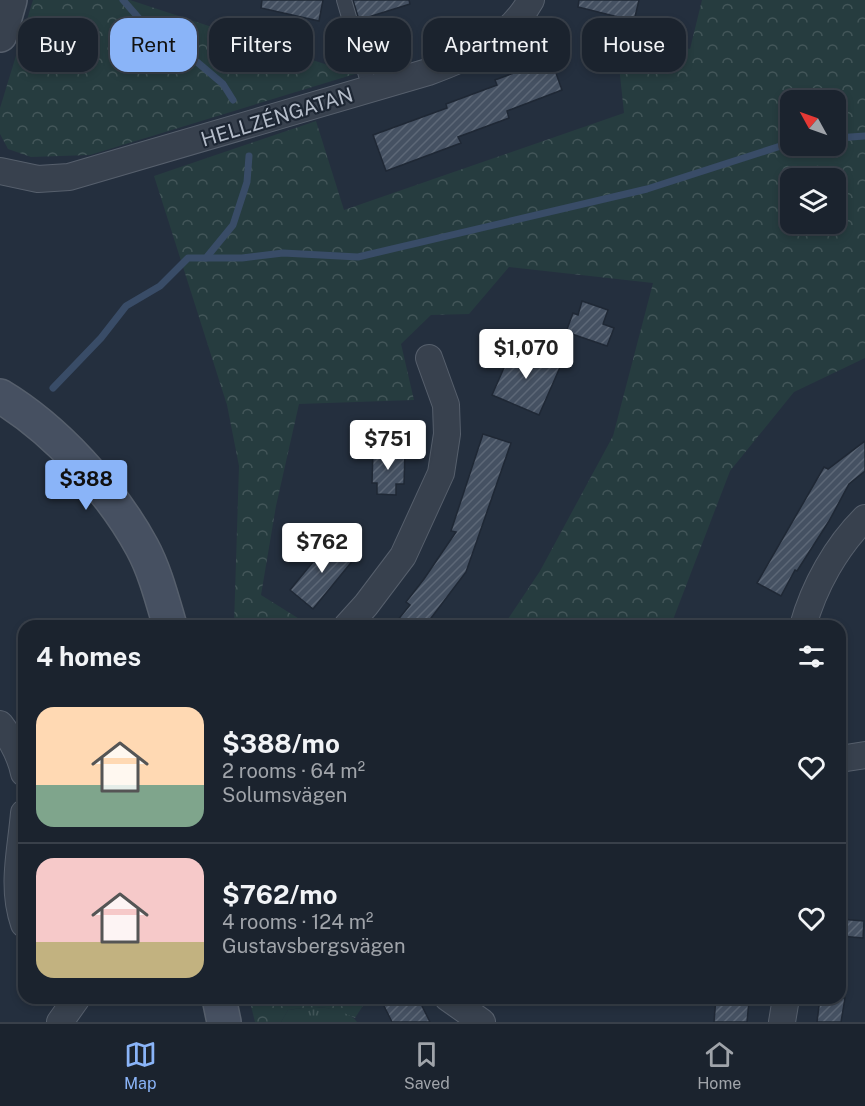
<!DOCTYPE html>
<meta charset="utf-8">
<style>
body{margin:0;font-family:"Public Sans",sans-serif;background:#282f3a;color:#f1f3f6;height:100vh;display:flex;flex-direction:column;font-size:22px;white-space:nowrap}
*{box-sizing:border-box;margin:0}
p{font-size:20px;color:#a0a4aa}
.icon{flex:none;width:33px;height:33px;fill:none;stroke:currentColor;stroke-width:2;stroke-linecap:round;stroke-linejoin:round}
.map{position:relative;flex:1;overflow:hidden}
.panel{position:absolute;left:18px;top:620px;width:828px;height:384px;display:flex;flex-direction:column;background:#1b232e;border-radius:18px;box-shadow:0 3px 9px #0003,0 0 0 2px #39404a}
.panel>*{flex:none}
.banner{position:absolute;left:18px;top:18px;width:830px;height:54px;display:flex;gap:12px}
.needle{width:39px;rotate:310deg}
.fabs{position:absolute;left:780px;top:90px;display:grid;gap:12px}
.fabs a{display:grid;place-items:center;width:66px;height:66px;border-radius:12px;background:#1b232e;box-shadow:0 3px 9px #0003,0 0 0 2px #39404a;font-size:30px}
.price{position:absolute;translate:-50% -51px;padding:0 14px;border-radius:6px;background:#fff;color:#222;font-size:20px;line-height:39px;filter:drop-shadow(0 2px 3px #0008)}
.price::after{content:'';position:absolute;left:50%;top:36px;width:18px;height:14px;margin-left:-9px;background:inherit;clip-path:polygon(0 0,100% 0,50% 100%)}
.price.on{background:#8ab4f8;color:#111}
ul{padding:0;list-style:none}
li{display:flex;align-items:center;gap:18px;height:150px;padding:0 18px}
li+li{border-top:2px solid #39404a}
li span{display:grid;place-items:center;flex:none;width:168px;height:120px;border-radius:18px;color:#555}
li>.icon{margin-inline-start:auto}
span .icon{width:72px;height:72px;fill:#fffc;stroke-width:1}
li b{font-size:26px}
h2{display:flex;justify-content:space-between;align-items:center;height:72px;padding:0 18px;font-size:26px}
.pill{padding:0 21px;border-radius:18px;background:#1b232e;box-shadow:0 3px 9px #0003,0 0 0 2px #39404a;font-size:21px;line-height:54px}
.pill.on{background:#8ab4f8;color:#111}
.menu{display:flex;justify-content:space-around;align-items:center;height:84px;border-top:2px solid #39404a;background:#1b232e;font-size:16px;color:#a0a4aa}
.menu a{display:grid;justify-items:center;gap:3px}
.menu .on{color:#8ab4f8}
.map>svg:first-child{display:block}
</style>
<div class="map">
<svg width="865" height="1022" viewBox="0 0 865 1022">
<defs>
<pattern id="grass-tufts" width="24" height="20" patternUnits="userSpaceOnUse" patternTransform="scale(1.5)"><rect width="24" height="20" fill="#263c3f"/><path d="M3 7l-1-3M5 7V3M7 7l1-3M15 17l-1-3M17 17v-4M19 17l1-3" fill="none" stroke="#435659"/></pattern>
<pattern id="forest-crowns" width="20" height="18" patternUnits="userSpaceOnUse" patternTransform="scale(1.5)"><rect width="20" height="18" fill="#263c3f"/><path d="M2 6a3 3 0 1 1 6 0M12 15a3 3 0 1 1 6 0" fill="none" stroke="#435659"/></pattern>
<pattern id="building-hatch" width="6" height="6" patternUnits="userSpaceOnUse" patternTransform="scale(1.5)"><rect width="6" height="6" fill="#455162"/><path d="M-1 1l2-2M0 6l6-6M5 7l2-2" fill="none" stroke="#5d6877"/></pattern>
</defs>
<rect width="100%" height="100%" fill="#242f3e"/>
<path fill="url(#grass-tufts)" d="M311,1007C327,1008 347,1008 357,1022H281L288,1010Z"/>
<g fill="url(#forest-crowns)" fill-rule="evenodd">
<path d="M33,0H130L355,74L90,155L31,157L8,149L0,134V108Z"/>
<path d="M702,0H865V358L794,392L730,471L671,625H504L540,571L613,436L653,283L509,267L469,314L431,315L401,344L414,400L299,404L276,506L261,595L309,625H234L239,466L227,405L154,176L316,121L344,210L624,113L615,28L690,49ZM836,100V146H790V100ZM836,178V224H790V178Z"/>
<path d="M249,998H368L355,1018C329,1005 316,1006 288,1010L281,1022H255Z"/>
</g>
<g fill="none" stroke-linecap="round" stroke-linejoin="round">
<g stroke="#394c67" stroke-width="7">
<path d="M123,0L164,47L197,62L223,84L233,100"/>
<path d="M836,138L865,136"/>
<path d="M206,258H242L283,253L358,257L647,189L790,143"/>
<path d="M53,388L101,338L126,306L160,286L188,258H206L233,225L247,182L249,156"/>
</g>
</g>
<g fill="url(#building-hatch)" stroke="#1f2835" stroke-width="1.5">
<path d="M262,0H323L319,21L261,8Z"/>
<path d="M353,0H409L410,4L359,20Z"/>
<path d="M579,0H639L634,21L578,7Z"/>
<path d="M551,59L562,90L507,111L509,118L458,137L461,143L386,171L373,135L447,108L446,104L497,85L495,80Z"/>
<path d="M582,301L608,310L603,324L614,328L607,346L566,332L573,313L578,315Z"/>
<path d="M514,345L561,365L539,415L492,395Z"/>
<path d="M483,434L511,443L466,572L425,626H393L410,605L406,602L424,579L456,532L451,531Z"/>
<path d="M865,441V471L849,484L829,521L797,571L795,570L781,596L757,583L824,467L828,469Z"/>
<path d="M373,451L405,452L404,484H396V495L377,494V483H372Z"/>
<path d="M331,540L354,559L313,609L290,590Z"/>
<path d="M840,919L864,921L863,938L840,936Z"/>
<path d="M380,998H418L430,1022H392Z"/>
<path d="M716,998L749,1001L747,1022H714Z"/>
<path d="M820,998H845L841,1022H817Z"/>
</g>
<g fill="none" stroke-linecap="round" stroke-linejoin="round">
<defs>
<path id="service" d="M344,0L370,89"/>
<g id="minor">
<path d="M0,171L38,179L69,177L428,72C469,57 509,40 531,0"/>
<path d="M347,626L366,605L403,556L441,473L447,434L446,405L429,358"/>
<path d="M803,626C814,586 836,547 865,518"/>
<path d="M0,724C12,740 20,754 24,773"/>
<path d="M840,759L865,755"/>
<path d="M24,813C21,850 11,887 24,924"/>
<path d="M448,998L482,1022"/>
<path d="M60,1022L77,998"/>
<path d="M782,1022L786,998"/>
</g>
<path id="tertiary" d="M0,35L10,0"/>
<g id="secondary">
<path d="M0,396C55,429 111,490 142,547C155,571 162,599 170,626"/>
<path d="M219,998L224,1022"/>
</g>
</defs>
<use href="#service" stroke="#565f6c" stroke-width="16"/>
<use href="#minor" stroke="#565f6c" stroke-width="28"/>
<use href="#tertiary" stroke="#565f6c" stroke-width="36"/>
<use href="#secondary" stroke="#565f6c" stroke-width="36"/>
<use href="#service" stroke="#38414e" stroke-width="14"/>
<use href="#minor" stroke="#38414e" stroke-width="26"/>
<use href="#tertiary" stroke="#38414e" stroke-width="33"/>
<use href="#secondary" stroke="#465061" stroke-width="33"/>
</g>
<g text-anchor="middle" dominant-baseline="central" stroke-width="4.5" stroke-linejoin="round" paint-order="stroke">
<g font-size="20" fill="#b4bcc9" stroke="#1d2633">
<text transform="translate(277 117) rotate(-17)">HELLZÉNGATAN</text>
</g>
</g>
</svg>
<div class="fabs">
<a><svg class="needle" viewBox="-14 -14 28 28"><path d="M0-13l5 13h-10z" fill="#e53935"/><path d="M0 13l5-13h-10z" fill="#a0a4aa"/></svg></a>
<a><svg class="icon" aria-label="layers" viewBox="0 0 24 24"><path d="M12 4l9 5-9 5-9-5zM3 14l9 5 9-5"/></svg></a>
</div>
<b class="price" style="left:526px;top:380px">$1,070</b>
<b class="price" style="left:388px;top:471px">$751</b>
<b class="price on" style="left:86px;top:511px">$388</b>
<b class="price" style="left:322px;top:574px">$762</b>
<div class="banner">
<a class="pill">Buy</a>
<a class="pill on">Rent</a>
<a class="pill">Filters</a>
<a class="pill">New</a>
<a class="pill">Apartment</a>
<a class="pill">House</a>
</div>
<section class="panel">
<h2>4 homes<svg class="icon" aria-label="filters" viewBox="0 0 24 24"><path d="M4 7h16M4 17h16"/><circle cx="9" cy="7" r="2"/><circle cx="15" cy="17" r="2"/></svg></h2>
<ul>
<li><span style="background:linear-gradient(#ffd9b3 65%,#7fa58c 0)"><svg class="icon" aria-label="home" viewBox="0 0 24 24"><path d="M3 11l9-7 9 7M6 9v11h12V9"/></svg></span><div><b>$388/mo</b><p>2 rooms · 64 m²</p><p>Solumsvägen</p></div><svg class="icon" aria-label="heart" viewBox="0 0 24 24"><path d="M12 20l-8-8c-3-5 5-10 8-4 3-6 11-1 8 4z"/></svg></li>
<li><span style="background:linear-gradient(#f6c9c9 70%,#c2b280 0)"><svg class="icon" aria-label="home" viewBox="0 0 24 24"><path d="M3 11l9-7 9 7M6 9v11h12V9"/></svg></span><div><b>$762/mo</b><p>4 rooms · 124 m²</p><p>Gustavsbergsvägen</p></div><svg class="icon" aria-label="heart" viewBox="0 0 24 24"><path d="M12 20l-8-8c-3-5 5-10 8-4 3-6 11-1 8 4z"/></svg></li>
</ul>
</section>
</div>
<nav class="menu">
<a class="on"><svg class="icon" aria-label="map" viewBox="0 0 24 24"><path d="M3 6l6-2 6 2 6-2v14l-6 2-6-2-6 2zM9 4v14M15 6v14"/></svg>Map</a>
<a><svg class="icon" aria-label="saved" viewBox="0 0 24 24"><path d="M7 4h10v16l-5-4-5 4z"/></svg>Saved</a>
<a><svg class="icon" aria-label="home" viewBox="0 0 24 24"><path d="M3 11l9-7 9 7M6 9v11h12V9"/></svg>Home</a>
</nav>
